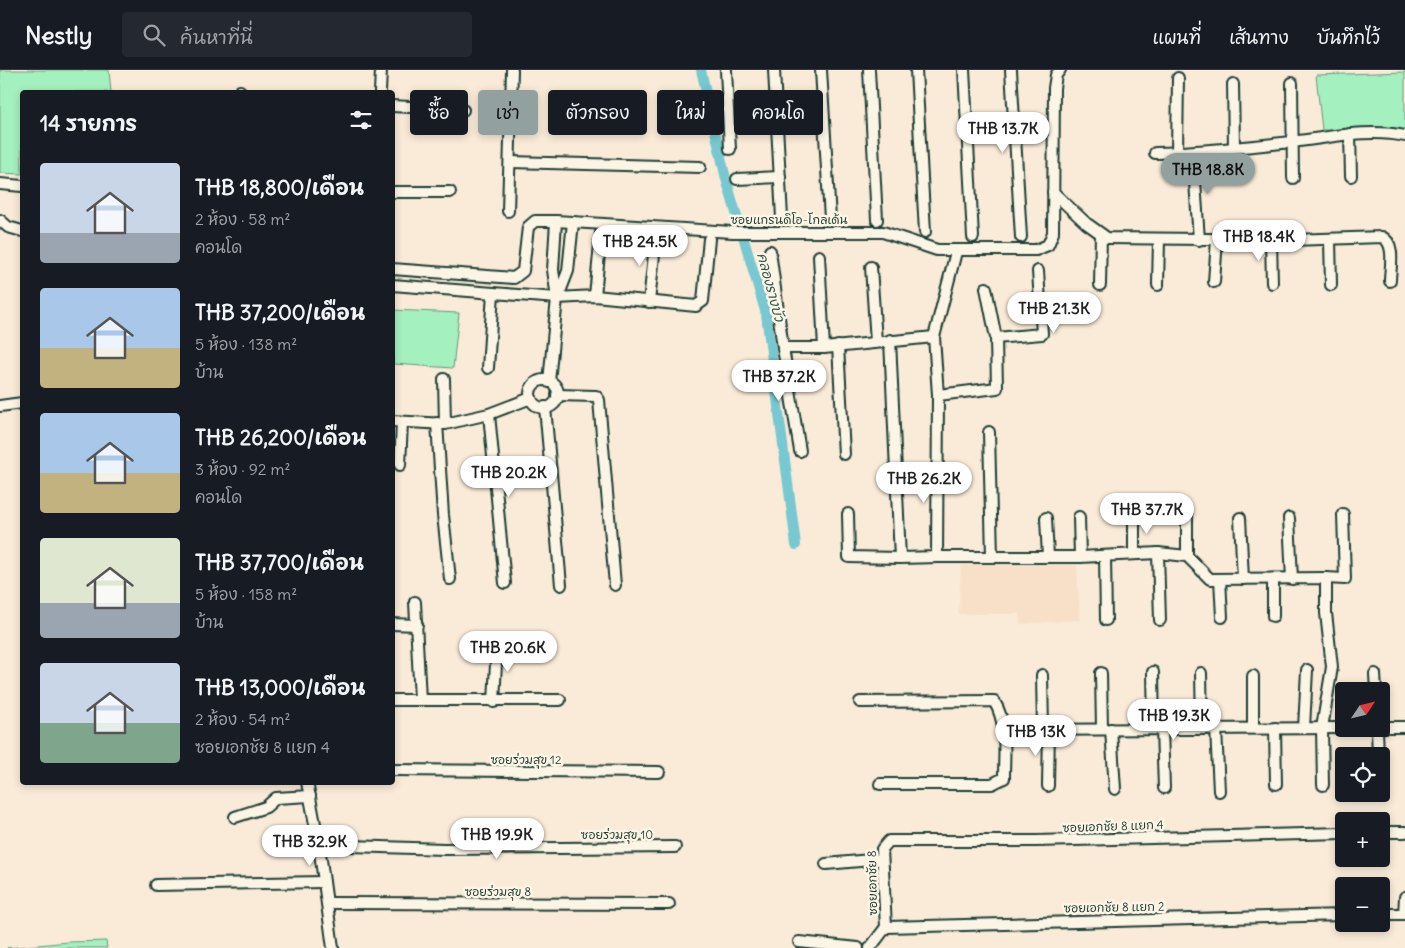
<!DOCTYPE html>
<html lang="th">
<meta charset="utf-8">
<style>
body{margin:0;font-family:Delius,"Playpen Sans Thai",sans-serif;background:#242831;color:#f1f3f6;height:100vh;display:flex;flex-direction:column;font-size:19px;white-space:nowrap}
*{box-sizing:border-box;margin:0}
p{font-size:16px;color:#9ea1a6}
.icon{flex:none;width:28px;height:28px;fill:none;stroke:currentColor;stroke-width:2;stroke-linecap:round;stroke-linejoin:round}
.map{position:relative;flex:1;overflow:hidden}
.panel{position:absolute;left:20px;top:20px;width:375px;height:695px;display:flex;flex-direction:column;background:#171b24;border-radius:5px;box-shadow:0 2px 8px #0003}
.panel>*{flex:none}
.top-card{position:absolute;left:410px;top:20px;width:475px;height:45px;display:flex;gap:10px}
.needle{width:32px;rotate:55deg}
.fabs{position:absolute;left:1335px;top:612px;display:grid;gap:10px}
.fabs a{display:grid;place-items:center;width:55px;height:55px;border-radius:5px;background:#171b24;box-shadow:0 2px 8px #0003;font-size:25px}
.price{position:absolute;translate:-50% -42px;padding:0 11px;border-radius:18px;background:#fff;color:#222;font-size:16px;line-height:32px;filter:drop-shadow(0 1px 2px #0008)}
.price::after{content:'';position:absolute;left:50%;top:30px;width:15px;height:11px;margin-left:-8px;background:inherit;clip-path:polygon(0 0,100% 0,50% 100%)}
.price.current{background:#92a19f;color:#111}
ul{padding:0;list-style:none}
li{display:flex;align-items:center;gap:15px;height:125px;padding:0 20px}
li span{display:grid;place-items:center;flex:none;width:140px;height:100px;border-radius:5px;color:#555}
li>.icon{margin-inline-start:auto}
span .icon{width:60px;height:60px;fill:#fffc;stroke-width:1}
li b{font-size:21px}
h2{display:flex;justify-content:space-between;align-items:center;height:60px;padding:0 20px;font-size:21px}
.tag{padding:0 18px;border-radius:5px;background:#171b24;box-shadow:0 2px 8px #0003;font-size:18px;line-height:45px}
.tag.current{background:#92a19f;color:#111}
header{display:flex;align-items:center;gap:30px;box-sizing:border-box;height:70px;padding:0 25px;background:#171b24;border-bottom:1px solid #363941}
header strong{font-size:24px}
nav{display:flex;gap:28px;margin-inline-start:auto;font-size:18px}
.search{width:350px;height:45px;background:#242831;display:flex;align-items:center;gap:12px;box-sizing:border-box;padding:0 18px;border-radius:5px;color:#9ea1a6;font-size:19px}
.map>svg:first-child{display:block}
</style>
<header>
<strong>Nestly</strong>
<div class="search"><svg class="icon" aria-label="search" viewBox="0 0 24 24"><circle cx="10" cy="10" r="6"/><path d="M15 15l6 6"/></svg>ค้นหาที่นี่</div>
<nav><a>แผนที่</a><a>เส้นทาง</a><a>บันทึกไว้</a></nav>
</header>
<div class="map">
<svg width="1405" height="878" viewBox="0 0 1405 878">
<rect width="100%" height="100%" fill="#faebd8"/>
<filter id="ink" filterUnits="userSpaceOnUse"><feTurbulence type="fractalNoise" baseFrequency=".02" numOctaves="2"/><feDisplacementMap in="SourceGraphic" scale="10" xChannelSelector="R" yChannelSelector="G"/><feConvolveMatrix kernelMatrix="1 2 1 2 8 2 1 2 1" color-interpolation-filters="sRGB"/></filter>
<g filter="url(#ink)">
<path fill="#f8e0c8" d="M961,495H1077L1080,550L1020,554L1019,544H959Z"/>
<g fill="#a5f0bf" stroke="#62967a">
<path d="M0,0H109L111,22H22V104L0,103Z"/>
<path d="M1405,2V62L1322,60L1316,5Z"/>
<path d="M393,240L459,243L453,298L393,294Z"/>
<path d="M106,871L107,878H7L69,872Z"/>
</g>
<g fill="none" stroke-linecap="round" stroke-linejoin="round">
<path stroke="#77c8d0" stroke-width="10" d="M701,0L726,109L766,244L796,475"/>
<defs>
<g id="minor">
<path d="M726,0L730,79"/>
<path d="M774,0L782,148"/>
<path d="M821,0L830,149"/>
<path d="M869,0L877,150"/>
<path d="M916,0L925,162"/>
<path d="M964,0L973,167"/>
<path d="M1011,0L1021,167"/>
<path d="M1292,13L1293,108"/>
<path d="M1233,14L1234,77"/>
<path d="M240,22V21"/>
<path d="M380,22L381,0"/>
<path d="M392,36L463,40"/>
<path d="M1350,64L1351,106"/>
<path d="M1193,82L1199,170"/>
<path d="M1155,83C1200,82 1246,77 1291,72C1329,68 1367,58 1405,66"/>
<path d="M1177,83L1178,8"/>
<path d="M510,92L700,97"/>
<path d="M737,109L780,107"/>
<path d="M0,114L22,116"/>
<path d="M392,122H450"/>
<path d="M1053,122L1086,153L1107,168L1291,170L1382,167C1396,173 1390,198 1390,211"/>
<path d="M508,141L512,0"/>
<path d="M0,150L8,157L22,161"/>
<path d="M1330,169L1331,215"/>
<path d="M1271,170L1272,213"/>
<path d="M770,181L783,278H824"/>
<path d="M819,186L824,278L934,267"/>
<path d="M871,197L876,272"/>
<path d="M392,199L514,208L523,201L528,157L535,151H556L732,162H883L937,180H1036L1048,175L1053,163L1054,18L1056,5L1060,0"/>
<path d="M1214,212L1217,170"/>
<path d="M392,215L557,228L595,226L696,236L703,231L709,169"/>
<path d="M1100,215L1101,164"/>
<path d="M1158,215L1159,170"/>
<path d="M595,226L601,163"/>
<path d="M558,227L568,201L573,152"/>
<path d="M649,232L656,166"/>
<path d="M996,268L1042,264L1038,201"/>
<path d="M890,270L900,488L937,487L938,325L934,267L956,182"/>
<path d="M838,276L844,384"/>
<path d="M783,278L800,381"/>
<path d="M488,298L493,223"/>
<path d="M444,309L445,354"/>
<circle cx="544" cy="324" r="14"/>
<path d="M549,312L557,228L553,200L556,151"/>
<path d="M557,325L596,326L599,330L615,515"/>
<path d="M938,325L997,318L996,268L986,218"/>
<path d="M0,336L22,333"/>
<path d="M545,337L561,515"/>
<path d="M489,344L505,513"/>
<path d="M392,351L445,354L489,344L531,328"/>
<path d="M437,353L443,445L450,509"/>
<path d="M989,362L992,487"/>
<path d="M400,395L402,352"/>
<path d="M848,444L849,487L900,488"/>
<path d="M1079,447L1080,487"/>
<path d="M1134,447V484"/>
<path d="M1187,447V486"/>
<path d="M1046,448L1048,487"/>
<path d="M1240,448L1243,509"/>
<path d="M1289,448L1292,509"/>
<path d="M1158,483L1160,550"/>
<path d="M1105,486L1106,550"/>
<path d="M937,487H1080L1158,483L1187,486L1210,509L1326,508V543L1332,597L1322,658L1323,715"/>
<path d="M1326,508L1345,509L1343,444"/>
<path d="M1220,509L1222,547"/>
<path d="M415,532L420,630"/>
<path d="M1273,546V509"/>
<path d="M392,554L417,555"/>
<path d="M1153,602L1154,659"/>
<path d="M1101,603L1102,659"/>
<path d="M1201,603L1202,658"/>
<path d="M1375,604L1376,621"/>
<path d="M1042,605L1043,659"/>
<path d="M1253,606V658"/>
<path d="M392,630H560"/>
<path d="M494,632L497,574"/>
<path d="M860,632L994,631C1008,654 1004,682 1004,708L992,714H880"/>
<path d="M1381,657H1405"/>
<path d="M1216,658L1219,721"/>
<path d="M1275,658L1276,714"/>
<path d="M1304,658L1307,600"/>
<path d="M1111,659L1115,719"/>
<path d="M1162,659L1164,718"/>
<path d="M1377,659L1378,686"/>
<path d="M1004,660L1344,658"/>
<path d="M392,700L659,702"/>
<path d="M307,712L319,775L333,878"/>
<path d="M1048,716L1049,659"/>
<path d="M235,747L266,737L276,728L310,726"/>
<path d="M1381,762H1405"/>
<path d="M319,775L444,779L675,777"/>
<path d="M826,794L882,789"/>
<path d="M156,815L324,812"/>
<path d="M327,833L669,834"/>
<path d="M1381,844H1405"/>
<path d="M1404,844L1405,827"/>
<path d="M886,857L1344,845"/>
<path d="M799,872L858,878"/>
<path d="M870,878L886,857L882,779L889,771H1036L1344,763"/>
</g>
</defs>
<use href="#minor" stroke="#1f3d34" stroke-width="14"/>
<use href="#minor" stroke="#fcf5e5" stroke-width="10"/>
</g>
</g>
<g text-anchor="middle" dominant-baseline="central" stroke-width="5" stroke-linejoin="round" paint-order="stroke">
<g font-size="12" fill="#1f3d34" stroke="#fcf5e5">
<text x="789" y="149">ซอยแกรนดิโอ-โกลเด้น</text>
<text x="526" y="689">ซอยร่วมสุข 12</text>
<text transform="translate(1113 756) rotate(-2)">ซอยเอกชัย 8 แยก 4</text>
<text x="617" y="764">ซอยร่วมสุข 10</text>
<text transform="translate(872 813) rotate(-91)">ซอยเอกชัย 8</text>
<text x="498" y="821">ซอยร่วมสุข 8</text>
<text transform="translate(1114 837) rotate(-1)">ซอยเอกชัย 8 แยก 2</text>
</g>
<g font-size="14" font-style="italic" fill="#315953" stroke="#fcf5e5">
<text transform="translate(771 217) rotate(75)">คลองรางบัว</text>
</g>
</g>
</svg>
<div class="fabs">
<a><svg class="needle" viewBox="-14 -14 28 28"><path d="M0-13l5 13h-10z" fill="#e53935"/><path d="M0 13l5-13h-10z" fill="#9ea1a6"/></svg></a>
<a><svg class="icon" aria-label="locate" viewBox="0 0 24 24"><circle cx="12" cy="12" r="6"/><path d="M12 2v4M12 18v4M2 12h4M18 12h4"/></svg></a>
<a>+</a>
<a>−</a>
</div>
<b class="price" style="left:1003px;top:84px">THB 13.7K</b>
<b class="price current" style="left:1208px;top:125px">THB 18.8K</b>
<b class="price" style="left:1259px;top:192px">THB 18.4K</b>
<b class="price" style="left:640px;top:197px">THB 24.5K</b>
<b class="price" style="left:1054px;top:264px">THB 21.3K</b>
<b class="price" style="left:779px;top:332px">THB 37.2K</b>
<b class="price" style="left:509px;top:428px">THB 20.2K</b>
<b class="price" style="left:924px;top:434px">THB 26.2K</b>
<b class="price" style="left:1147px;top:465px">THB 37.7K</b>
<b class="price" style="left:508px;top:603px">THB 20.6K</b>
<b class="price" style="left:1174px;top:671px">THB 19.3K</b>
<b class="price" style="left:1036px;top:687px">THB 13K</b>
<b class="price" style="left:497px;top:790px">THB 19.9K</b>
<b class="price" style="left:310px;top:797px">THB 32.9K</b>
<div class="top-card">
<a class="tag">ซื้อ</a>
<a class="tag current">เช่า</a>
<a class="tag">ตัวกรอง</a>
<a class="tag">ใหม่</a>
<a class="tag">คอนโด</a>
</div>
<section class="panel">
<h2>14 รายการ<svg class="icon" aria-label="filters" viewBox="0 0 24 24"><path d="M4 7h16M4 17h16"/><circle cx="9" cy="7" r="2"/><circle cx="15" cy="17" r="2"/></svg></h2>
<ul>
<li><span style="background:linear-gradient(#c9d6e8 70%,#9aa5b1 0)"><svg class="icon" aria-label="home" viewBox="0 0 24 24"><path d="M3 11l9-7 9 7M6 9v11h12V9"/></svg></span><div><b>THB 18,800/เดือน</b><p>2 ห้อง · 58 m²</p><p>คอนโด</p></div></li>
<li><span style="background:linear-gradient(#a9c7e8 60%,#c2b280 0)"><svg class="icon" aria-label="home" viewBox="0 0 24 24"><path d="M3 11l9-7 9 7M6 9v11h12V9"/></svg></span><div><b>THB 37,200/เดือน</b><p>5 ห้อง · 138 m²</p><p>บ้าน</p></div></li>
<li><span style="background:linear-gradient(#a9c7e8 60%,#c2b280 0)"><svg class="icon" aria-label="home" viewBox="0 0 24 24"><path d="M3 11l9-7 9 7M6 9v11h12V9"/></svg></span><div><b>THB 26,200/เดือน</b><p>3 ห้อง · 92 m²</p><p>คอนโด</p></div></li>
<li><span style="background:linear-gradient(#dfe7d0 65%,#9aa5b1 0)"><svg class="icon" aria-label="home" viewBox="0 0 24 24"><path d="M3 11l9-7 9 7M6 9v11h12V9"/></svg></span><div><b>THB 37,700/เดือน</b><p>5 ห้อง · 158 m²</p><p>บ้าน</p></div></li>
<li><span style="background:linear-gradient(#c9d6e8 60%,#7fa58c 0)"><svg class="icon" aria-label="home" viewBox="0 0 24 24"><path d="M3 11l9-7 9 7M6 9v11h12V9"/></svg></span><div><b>THB 13,000/เดือน</b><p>2 ห้อง · 54 m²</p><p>ซอยเอกชัย 8 แยก 4</p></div></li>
</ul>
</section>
</div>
